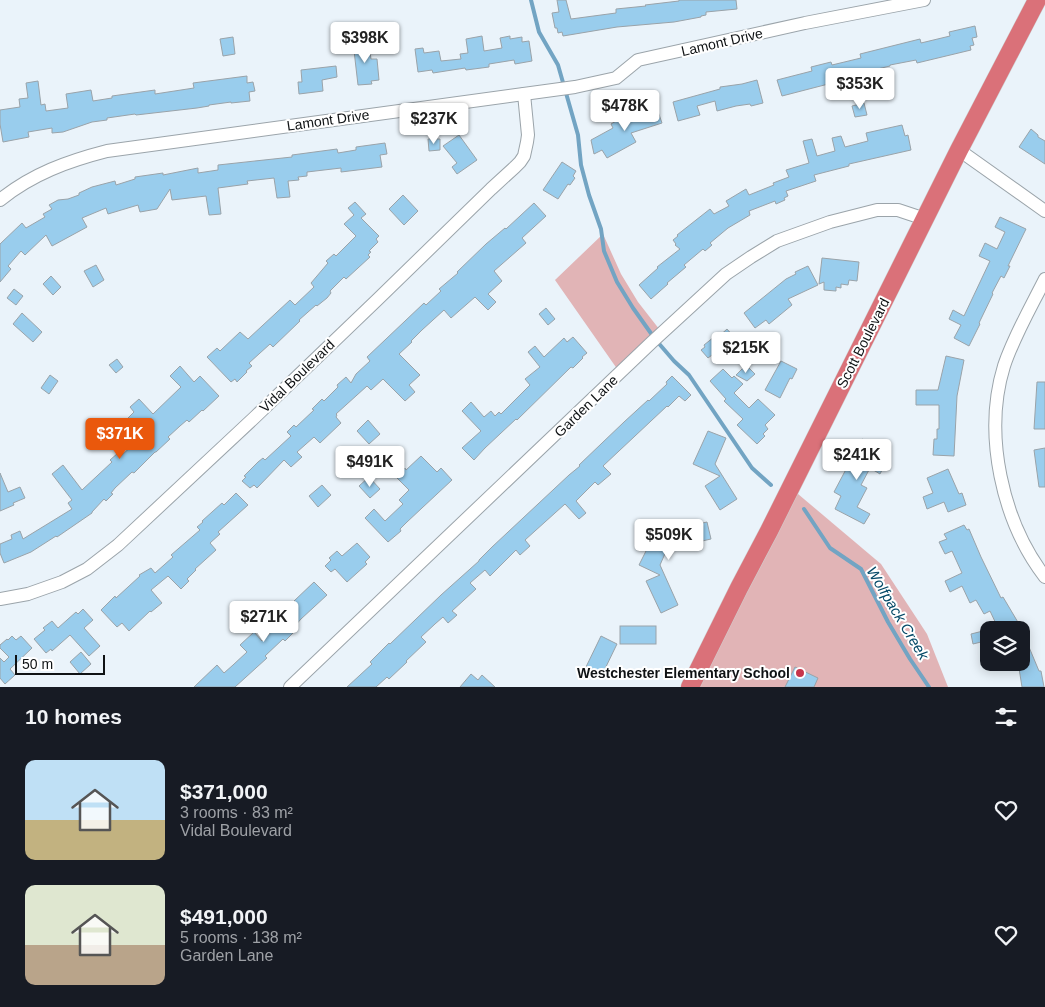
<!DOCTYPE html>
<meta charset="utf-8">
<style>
body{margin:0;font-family:Helvetica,sans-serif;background:#20242c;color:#f1f3f6;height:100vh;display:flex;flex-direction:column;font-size:19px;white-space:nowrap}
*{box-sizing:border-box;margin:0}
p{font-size:16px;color:#9ea1a6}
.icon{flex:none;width:28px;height:28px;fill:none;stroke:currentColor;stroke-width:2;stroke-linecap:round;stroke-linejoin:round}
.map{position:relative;height:687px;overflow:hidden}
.panel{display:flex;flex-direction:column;background:#171b24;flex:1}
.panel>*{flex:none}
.controls{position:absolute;left:980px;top:621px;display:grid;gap:10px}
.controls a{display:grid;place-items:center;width:50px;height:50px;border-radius:10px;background:#171b24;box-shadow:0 2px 12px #0003;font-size:25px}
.scale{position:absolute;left:15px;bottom:12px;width:90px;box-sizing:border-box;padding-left:5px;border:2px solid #0f1214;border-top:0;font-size:14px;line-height:18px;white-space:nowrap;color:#0f1214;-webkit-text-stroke:4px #fff;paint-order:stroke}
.price{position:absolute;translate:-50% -42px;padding:0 11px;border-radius:5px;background:#fff;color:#222;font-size:16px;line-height:32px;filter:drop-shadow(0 1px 2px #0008)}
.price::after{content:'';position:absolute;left:50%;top:30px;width:15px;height:11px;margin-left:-8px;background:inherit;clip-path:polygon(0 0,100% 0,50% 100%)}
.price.current{background:#ea580c;color:#fff}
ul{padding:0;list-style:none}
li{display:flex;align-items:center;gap:15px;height:125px;padding:0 25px}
li span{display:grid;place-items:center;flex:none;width:140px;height:100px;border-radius:10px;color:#555}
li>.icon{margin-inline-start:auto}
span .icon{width:60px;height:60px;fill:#fffc;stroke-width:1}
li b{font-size:21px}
h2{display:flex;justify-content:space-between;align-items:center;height:60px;padding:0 25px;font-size:21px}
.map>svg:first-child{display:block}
</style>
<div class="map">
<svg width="1045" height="687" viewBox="0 0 1045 687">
<rect width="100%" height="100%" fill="#eaf3fa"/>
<g fill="#e1b4b6">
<path d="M603,234L621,274L638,302L663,334L620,373L555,280Z"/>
<path d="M785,483L881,564L927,634L948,687H690Z"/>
</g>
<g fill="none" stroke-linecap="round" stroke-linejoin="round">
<g stroke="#72a4c3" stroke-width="4">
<path d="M531,0L539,32L558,65L578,135L581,165L589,195L601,229L604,251L617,282L633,308L655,339L674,361L689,375L752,468L771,485"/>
<path d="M804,509L830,548L861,569L888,622L910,659L929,687"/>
</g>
</g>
<g fill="#99cded" stroke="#9aa3a9">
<path d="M557,0H566L571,19L616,13V9L646,6L645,5L679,1V0H736L737,9L706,12V15L701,16V17L674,22L617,27L563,36L562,32L558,33L557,28H555L552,13L559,12Z"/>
<path d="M975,26L977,37L972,38L974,45L970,46L971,50L917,63L916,60L890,65V66L836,79V82L782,96L777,80L812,71L811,67L831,62L832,65L861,58L860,54L920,39L921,43L950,36L949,32Z"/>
<path d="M482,36L484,51L502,48L500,38L510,36V39L522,37V42L529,41L532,61L515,64L514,60L489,64V67L466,70L465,68L433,73L432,70L418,72L415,49L423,48L424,53L439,51L441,61L461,59L460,54L468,53L466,39Z"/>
<path d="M233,37L235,54L223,56L220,39Z"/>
<path d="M368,40L371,59H377L379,80L371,81L372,84L358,85L353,42Z"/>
<path d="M336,66L337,77L322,80L323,91L299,94L298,82H302L301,70Z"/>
<path d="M247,76V83L253,82L255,91L249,92L250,101L231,103V102L209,105V106L197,108L136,115L135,114L107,118V120L92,122L63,132L52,133V128L28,132L29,137L3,142L0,124V110L20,107L19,99L28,98L26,83L38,81L41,105L45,104L46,111L68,108L66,94L91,90L93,101L112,98V96L155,90V94L194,88L193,83Z"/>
<path d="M757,80L763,103L751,106L750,104L736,106L717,111L715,101L697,106L700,115L678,121L673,102L720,89V87L742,84Z"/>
<path d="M864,103L867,115L855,117L852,106Z"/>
<path d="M656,106L662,123L631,133L636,142L607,158L602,150L594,154L591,140L613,128L611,124L623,117Z"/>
<path d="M902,125L905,136L908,135L911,150L849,164V166L814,175L816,181L786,191L788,196L784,198L785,200L776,204L775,201L749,211L750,215L728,228L710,243L712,245L705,251L703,249L684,265L686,267L667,283L668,284L651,299L639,285L658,268L657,267L680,249L675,245L676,244L673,240L678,236L677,235L710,209L714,214L729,206L726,201L746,189L749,195L774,185L773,183L789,177L786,170L809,163L803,141L812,139L817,156L835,151L832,138L841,136L845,147L868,141L866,133Z"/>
<path d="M1031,129L1038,135V137L1045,141V164L1019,147Z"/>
<path d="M459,135L477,160L457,174L452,167L457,163L443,146Z"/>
<path d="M428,139H440V150L429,151Z"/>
<path d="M385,143L387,154L380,155L382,167L341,172V168L307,172V176L298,177L299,180L288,181L290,197L277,198L274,178L247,181L248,184L218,188L221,214L209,215L206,196L172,200L170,189L157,209L140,212L138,205L108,214L106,208L82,218L87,227L52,246L46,235L25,255L21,251L8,266L11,269L0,282V244L22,223L26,228L45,217L43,214L52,209L49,205L58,200L68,199L79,195V193L92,187L115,181L116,185L135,179V177L163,173V175L198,168V173L218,170V165L292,157V155L337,149L338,153L356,150V147Z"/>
<path d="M562,162L576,171L573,176L575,178L570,185L568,184L558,199L543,190Z"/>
<path d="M403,195L418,211L404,225L389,209Z"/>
<path d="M355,202L366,214L361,218L379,236L376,239L378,242L369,251L371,252L368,255L370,257L346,279L344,277L330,291L331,293L327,298L317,306L316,305L299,320L300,321L273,347L270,344L249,363L252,366L246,371L247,372L237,382L235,379L231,382L207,357L217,348L220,351L240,332L248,339L290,300L295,305L314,287L311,283L328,263L326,261L334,254L336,256L356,236L344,224L354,215L348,208Z"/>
<path d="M534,203L546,216L522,238L526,243L494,271L502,281L488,294L496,302L488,310L475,297L451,318L444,310L422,330L411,341L412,342L399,354L420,375L409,385L415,392L405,401L383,379L371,390L367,386L336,414L337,415L336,417L341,423L320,443L314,437L297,452L302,457L291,467L284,460L257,488L254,485L250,488L242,481L246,477L244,476L258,462L263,458L265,460L291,436L287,432L294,425L296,427L314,410L312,409L322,399L324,401L338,387L337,385L346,377L351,383L356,374L370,361L367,357L424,303L426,305L441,291L439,289L458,273L457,272L486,244L505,228L506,229Z"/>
<path d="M1000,217L1026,229L1008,266H1010L1004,278L1001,276L992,293L993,294L979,323L980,324L969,346L954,338L961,325L949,319L953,310L964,316L990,261L979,256L985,243L997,249L1005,232L995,227Z"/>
<path d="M822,258L859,262L857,281L849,280L848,285L841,284V288L836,287V291L824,290V282L819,284Z"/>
<path d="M96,265L104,280L93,287L84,271Z"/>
<path d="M808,266L818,285L788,299L792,305L769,324L766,320L755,328L744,313L786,279L796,274L795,272Z"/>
<path d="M51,276L61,287L53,295L43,284Z"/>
<path d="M14,289L23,296L16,305L7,298Z"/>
<path d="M546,308L555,319L548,325L539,314Z"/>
<path d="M22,313L42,332L33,342L13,324Z"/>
<path d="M727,329L740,344L718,362L712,355L708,358L701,350L705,347L704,345L714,337L716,339Z"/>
<path d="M573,337L587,353L582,357L583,358L573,368L571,367L517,420L516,419L485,448L474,460L462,448L481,431L462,411L471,402L484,417L491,411L495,416L499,412L501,414L530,385L525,379L540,367L528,352L535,346L544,357L564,338L567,342Z"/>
<path d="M946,356L964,360L957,396L954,456L933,455L934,439H937V429H939V405H916V390H938Z"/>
<path d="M117,359L123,367L116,373L109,365Z"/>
<path d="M781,361L797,369L792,379L790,378L780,398L765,390Z"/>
<path d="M746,365L755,374L747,381L736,375Z"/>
<path d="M180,366L194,382L200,376L219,396L203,411L202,410L189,422L187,420L180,426L168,437L170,439L156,452H155L134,473L132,472L115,488L111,493L113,494L106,501L104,499L92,512V513L57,537L56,536L31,552L4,563L0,553V544L12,539L11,535L20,531L23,539L72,509L68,503L72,500L52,474L63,465L82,490L112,462L110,460L118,453L121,456L136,442L121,425L134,412L130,407L139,399L153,414L181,387L170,376Z"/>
<path d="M723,369L732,378L734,376L743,384L734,393L749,408L758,399L775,415L765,425L768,429L763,434L765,436L757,444L737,425L743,419L724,401L726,399L710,381Z"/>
<path d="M50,375L58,381L49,394L41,388Z"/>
<path d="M672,376L691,395L685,401L679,396L668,407L667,406L603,466L611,474L598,485L595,482L576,501L586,513L579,519L565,504L525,540L530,546L520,555L516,550L490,576L485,570L470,583L476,589L452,611L457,615L448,623L443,617L435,624L421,637L426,642L406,661L407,662L389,679L387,677L376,687H347L372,664L370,662L389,643L390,644L441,595L479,561V560L492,547L569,475L580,466L579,465L624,422L648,400L649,401L667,384L666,382Z"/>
<path d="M1037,382H1045V429H1034Z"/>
<path d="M368,420L380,434L369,444L357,431Z"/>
<path d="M708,431L726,438L715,464L737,499L720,510L705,486L720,476L693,464Z"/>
<path d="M862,439L880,449L875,459L885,464L880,474L870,468L861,485L867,488L857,507L870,514L864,524L835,509L841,496L834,492Z"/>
<path d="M1045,448V487H1039L1034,450Z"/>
<path d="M421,456L437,472L441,468L452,480L407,522L400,529L401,531L388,542L365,518L374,509L385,521L403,504L399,500L409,490L396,477L405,468L406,470Z"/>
<path d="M948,469L959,494L962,493L966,505L948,512L944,502L927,509L923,497L933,493L927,478Z"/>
<path d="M0,473L8,492L20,487L25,498L13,503L14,505L0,511Z"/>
<path d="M369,477L380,489L370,498L359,486Z"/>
<path d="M322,485L331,495L318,507L309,496Z"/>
<path d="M236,493L248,505L218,532L220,534L210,543L216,550L195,569L196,570L187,579L189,581L181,589L168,576L151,590L162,603L151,612L150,611L129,631L122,623L117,627L101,610L115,596L116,598L140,576L139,575L151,568L155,573L173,557L171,555L200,530L197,527L203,522L202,521L222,503L224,505Z"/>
<path d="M707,522L711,539L667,549L660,565L678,605L661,613L646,581L660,575L639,565L655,533L675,543L672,530Z"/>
<path d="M964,525L967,530L969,529L981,557L1001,598L1003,597L1019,624L1008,630H999L990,611L984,614L976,600L970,603L962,586L950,592L945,581L962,573L952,551L945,554L939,542L947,539L944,534Z"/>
<path d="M357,543L370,557L365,562L367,564L347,582L335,569L331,572L325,566L331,560L329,558L337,551L342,556Z"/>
<path d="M314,582L327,595L301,619L293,628L296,630L285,641L283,639L265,656L267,658L235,687H194L217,665L224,673L233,665L247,652L240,645L254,632L262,641L287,616L285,614L296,603L294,601Z"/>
<path d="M83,609L93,620L84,628L100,646L89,656L70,635L52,651L51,649L46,653L34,639L45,630L43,628L52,621L58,628L76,612L78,614Z"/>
<rect x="620" y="626" width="36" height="18"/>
<path d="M1021,628L1039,671H1041L1044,687H1022L1018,662H1021Z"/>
<path d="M987,630L989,640L973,644L971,634Z"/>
<path d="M12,636L16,640L21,636L32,648L10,669L15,675L5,684L0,678V658L4,662L9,657L0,648V645L7,639L8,640Z"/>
<path d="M601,636L617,644L601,677L585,669Z"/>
<path d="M81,652L91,664L80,674L70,662Z"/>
<path d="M795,667L818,678L814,687H785Z"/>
<path d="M471,674L478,680L482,675L495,687H460Z"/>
</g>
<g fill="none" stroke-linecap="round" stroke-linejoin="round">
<defs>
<g id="minor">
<path d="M959,150L1045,211"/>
<path d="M0,200C32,174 68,161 107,151L575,87L616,78L638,60L805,23L924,0"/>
<path d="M1045,279C1031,307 1014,336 1004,366C983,434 1002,521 1045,577"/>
<path d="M0,599L28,594L62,582L87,569L118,545L255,417L378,299L491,189L515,167L520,162L524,156L527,142L528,135L524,94"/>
<path d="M290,687L652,342L726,274L751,257L777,241L830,222L877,210H898L925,219"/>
</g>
<path id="highway" d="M690,687L739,588L769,531L959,150L1037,0"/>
</defs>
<use href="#minor" stroke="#9ba4aa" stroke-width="14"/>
<use href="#highway" stroke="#cfd0d0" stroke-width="19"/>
<use href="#minor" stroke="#fff" stroke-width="12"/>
<use href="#highway" stroke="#da7179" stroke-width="18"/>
</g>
<circle fill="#c6354c" stroke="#fff" stroke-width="2" cx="800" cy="673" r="5"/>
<g text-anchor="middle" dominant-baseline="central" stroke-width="4" stroke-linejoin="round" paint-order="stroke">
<g font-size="14" fill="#0f1214" stroke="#fff">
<text transform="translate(722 42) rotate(-13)">Lamont Drive</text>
<text transform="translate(328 120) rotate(-8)">Lamont Drive</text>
<text transform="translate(863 343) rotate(-63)">Scott Boulevard</text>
<text transform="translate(297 376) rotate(-44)">Vidal Boulevard</text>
<text transform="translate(586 406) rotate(-44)">Garden Lane</text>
</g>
<g font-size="14" font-weight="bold" fill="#0f1214" stroke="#fff" text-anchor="end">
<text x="790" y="673">Westchester Elementary School</text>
</g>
<g font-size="15" font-style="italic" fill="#054a68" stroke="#fff">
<text transform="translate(898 613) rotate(59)">Wolfpack Creek</text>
</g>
</g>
</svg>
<div class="controls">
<a><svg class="icon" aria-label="layers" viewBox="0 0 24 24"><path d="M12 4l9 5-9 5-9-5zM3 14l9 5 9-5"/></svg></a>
</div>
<div class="scale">50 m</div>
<b class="price" style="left:365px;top:64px">$398K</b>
<b class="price" style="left:860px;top:110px">$353K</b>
<b class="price" style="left:625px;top:132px">$478K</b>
<b class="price" style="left:434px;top:145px">$237K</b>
<b class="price" style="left:746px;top:374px">$215K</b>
<b class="price current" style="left:120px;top:460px">$371K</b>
<b class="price" style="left:857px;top:481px">$241K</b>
<b class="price" style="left:370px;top:488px">$491K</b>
<b class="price" style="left:669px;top:561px">$509K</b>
<b class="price" style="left:264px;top:643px">$271K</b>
</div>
<section class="panel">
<h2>10 homes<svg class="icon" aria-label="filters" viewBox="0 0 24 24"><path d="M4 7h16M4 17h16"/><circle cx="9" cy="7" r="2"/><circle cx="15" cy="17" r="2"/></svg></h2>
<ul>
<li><span style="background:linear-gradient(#bfe0f5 60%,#c2b280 0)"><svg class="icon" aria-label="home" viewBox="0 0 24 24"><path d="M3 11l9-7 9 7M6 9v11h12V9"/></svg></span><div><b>$371,000</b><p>3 rooms · 83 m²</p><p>Vidal Boulevard</p></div><svg class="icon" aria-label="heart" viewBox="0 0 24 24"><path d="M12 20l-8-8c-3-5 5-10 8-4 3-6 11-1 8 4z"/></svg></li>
<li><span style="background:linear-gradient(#dfe7d0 60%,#b9a48a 0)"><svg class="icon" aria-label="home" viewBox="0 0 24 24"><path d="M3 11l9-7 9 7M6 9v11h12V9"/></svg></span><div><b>$491,000</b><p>5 rooms · 138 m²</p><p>Garden Lane</p></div><svg class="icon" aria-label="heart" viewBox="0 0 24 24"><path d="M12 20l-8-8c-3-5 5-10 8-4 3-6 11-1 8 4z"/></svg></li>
</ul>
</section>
